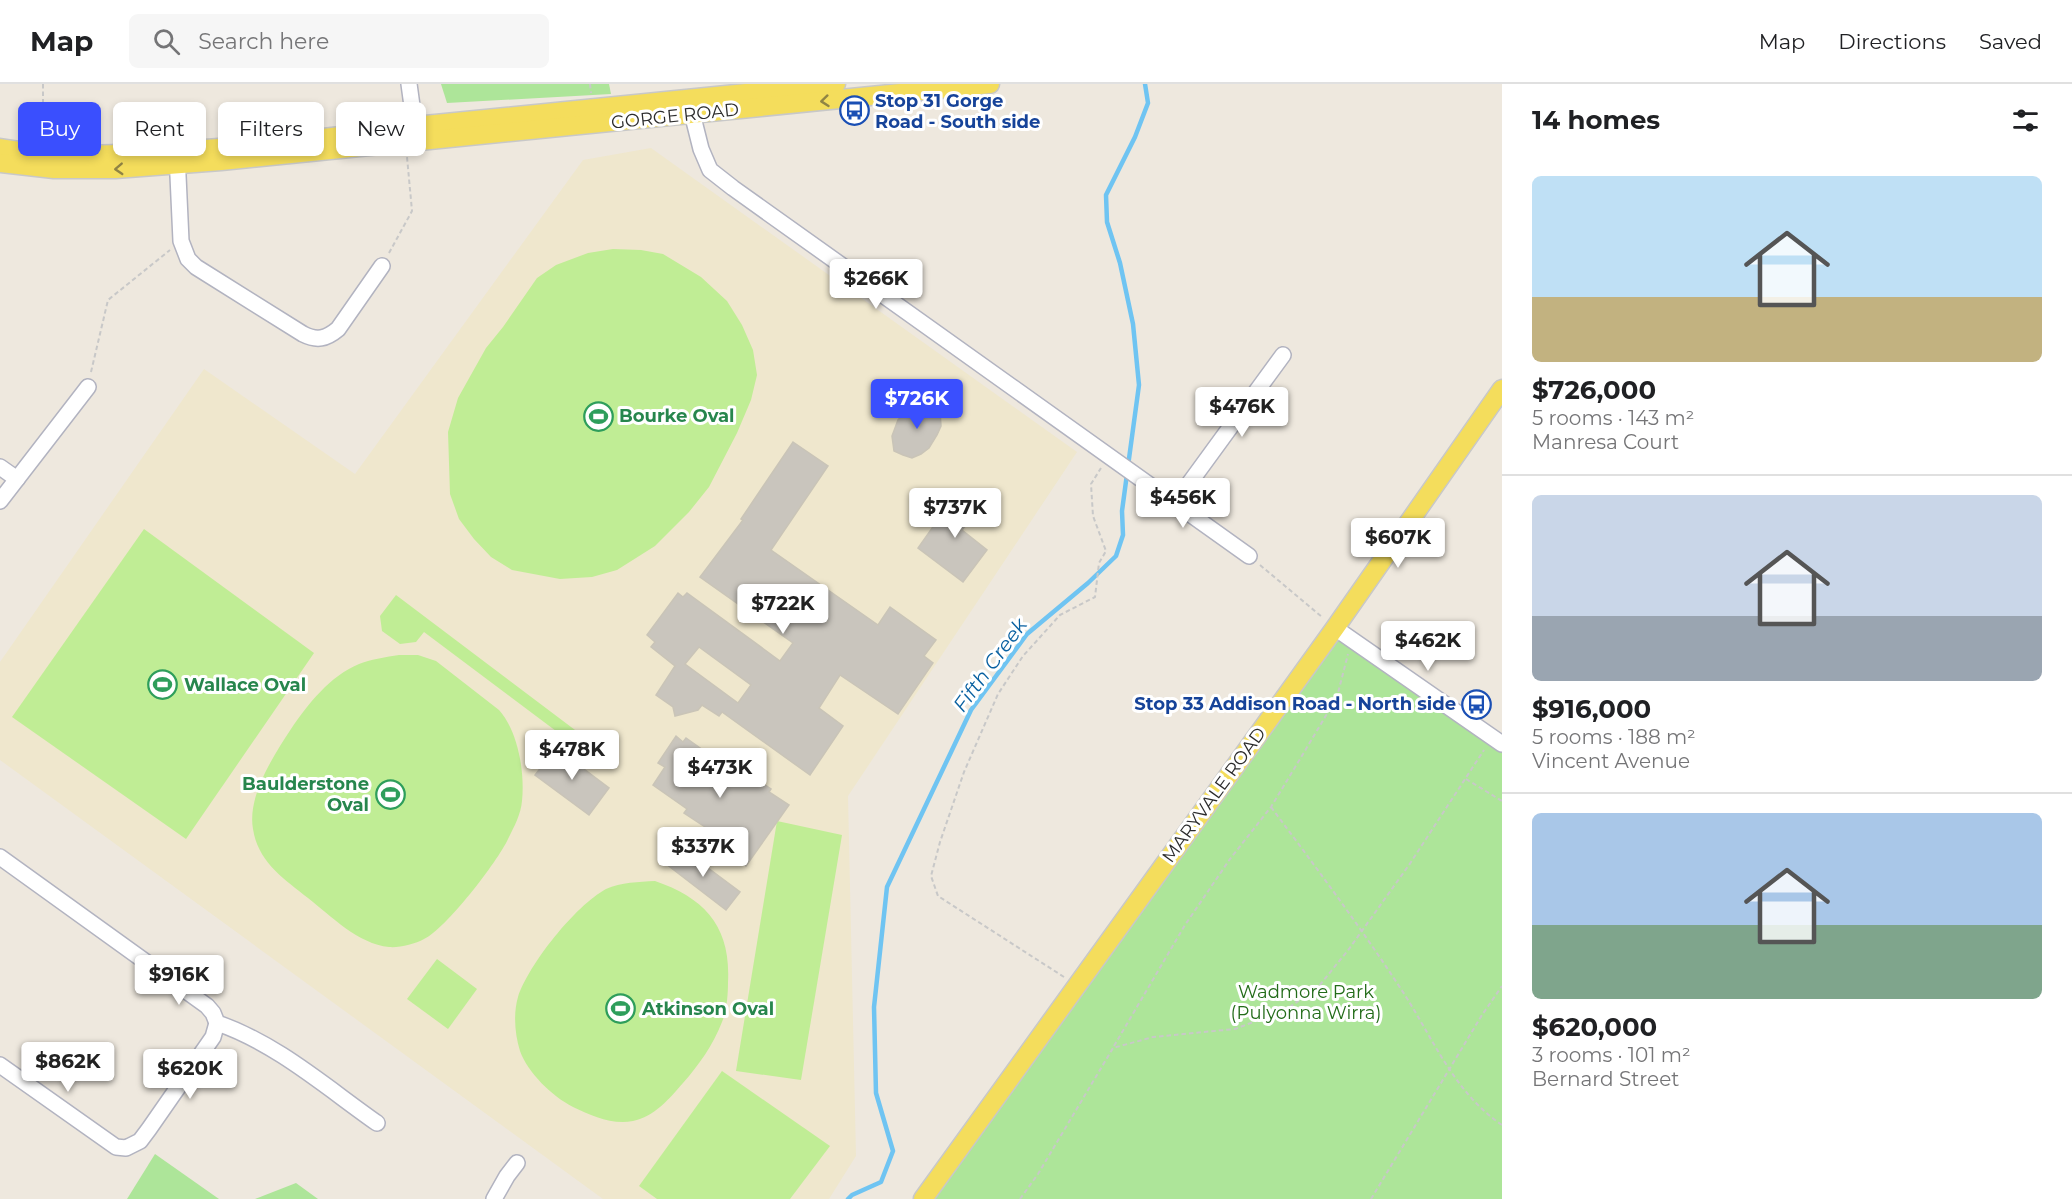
<!DOCTYPE html>
<meta charset="utf-8">
<style>
body{margin:0;font-family:Montserrat,sans-serif;background:#f6f6f6;color:#202124;height:100vh;display:flex;flex-direction:column;font-size:22px;white-space:nowrap}
*{box-sizing:border-box;margin:0}
p{font-size:20px;color:#757577}
.icon{flex:none;width:33px;height:33px;fill:none;stroke:currentColor;stroke-width:2;stroke-linecap:round;stroke-linejoin:round}
.map{position:relative;flex:1;overflow:hidden}
.side{display:flex;flex-direction:column;background:#fff;width:570px}
.side>*{flex:none}
.hud{position:absolute;left:18px;top:18px;width:570px;height:54px;display:flex;gap:12px}
.price{position:absolute;translate:-50% -51px;padding:0 14px;border-radius:6px;background:#fff;color:#222;font-size:20px;line-height:39px;filter:drop-shadow(0 2px 3px #0008)}
.price::after{content:'';position:absolute;left:50%;top:36px;width:18px;height:14px;margin-left:-9px;background:inherit;clip-path:polygon(0 0,100% 0,50% 100%)}
.price.active{background:#3a4ffe;color:#fff}
ul{padding:0;list-style:none}
li{display:grid;align-content:center;gap:12px;height:318px;padding:0 30px}
li+li{border-top:2px solid #e0e0e0}
li span{display:grid;place-items:center;height:186px;border-radius:9px;color:#555}
li>.icon{margin-inline-start:auto}
span .icon{width:108px;height:108px;fill:#fffc;stroke-width:1}
li b{font-size:26px}
h2{display:flex;justify-content:space-between;align-items:center;height:72px;padding:0 30px;font-size:26px}
.chip{padding:0 21px;border-radius:9px;background:#fff;box-shadow:0 3px 9px #0003;font-size:21px;line-height:54px}
.chip.active{background:#3a4ffe;color:#fff}
header{display:flex;align-items:center;gap:36px;box-sizing:border-box;height:84px;padding:0 30px;background:#fff;border-bottom:2px solid #e0e0e0}
header strong{font-size:28px}
nav{display:flex;gap:33px;margin-inline-start:auto;font-size:21px}
.search{width:420px;height:54px;background:#f6f6f6;display:flex;align-items:center;gap:15px;box-sizing:border-box;padding:0 21px;border-radius:9px;color:#757577;font-size:22px}
main{display:flex;flex:1;min-height:0}
.map>svg:first-child{display:block}
</style>
<header>
<strong>Map</strong>
<div class="search"><svg class="icon" aria-label="search" viewBox="0 0 24 24"><circle cx="10" cy="10" r="6"/><path d="M15 15l6 6"/></svg>Search here</div>
<nav><a>Map</a><a>Directions</a><a>Saved</a></nav>
</header>
<main>
<div class="map">
<svg width="1502" height="1115" viewBox="0 0 1502 1115">
<rect width="100%" height="100%" fill="#eee8de"/>
<path fill="#efe7cd" d="M651,64L1077,368L848,712L856,1072L829,1115H603L0,676V578L204,285L355,390L583,76Z"/>
<g fill="#ade599">
<path d="M441,0H609L611,10L447,19Z"/>
<path d="M1335,544L1502,660V1115H923Z"/>
<path d="M155,1070L219,1115H127Z"/>
<path d="M296,1099L318,1115H255Z"/>
</g>
<g fill="#c0ed95">
<path d="M613,165L641,166L663,170L701,193L727,217L742,241L753,266L757,291L751,316L737,349L709,403L689,428L655,462L617,486L592,493L560,495L512,486L491,473L474,455L459,435L450,410L448,348L458,314L486,264L503,243L537,194L556,181L588,169Z"/>
<path d="M144,445L314,569L186,755L12,633Z"/>
<path d="M396,511L583,652L576,662L424,548L416,558L400,560L382,547L380,532Z"/>
<path d="M399,571H418L436,577L499,626C518,647 525,688 522,717C521,730 514,743 508,755C498,777 445,846 424,855C415,860 399,864 389,863C358,860 331,832 308,814C284,795 258,778 253,745C247,712 274,671 291,645C308,620 330,592 359,580C372,575 386,573 399,571Z"/>
<path d="M777,737L842,751L801,996L736,987Z"/>
<path d="M655,797C705,814 731,843 728,898C728,910 727,926 722,938C713,961 699,981 683,999C670,1014 654,1033 633,1037C612,1041 592,1032 573,1023C552,1012 528,989 520,967C515,951 513,930 518,913C529,880 575,822 606,805C621,798 639,798 655,797Z"/>
<path d="M437,875L477,905L448,945L407,915Z"/>
<path d="M722,987L830,1062L790,1115H657L639,1102Z"/>
</g>
<g fill="none" stroke-linecap="round" stroke-linejoin="round">
<g stroke="#6fc4f2" stroke-width="4.5">
<path d="M1128,382L1139,301L1133,240L1120,179L1107,138L1106,111L1135,53L1148,19L1145,0"/>
<path d="M848,1115L852,1111L881,1098L893,1067L876,1009L874,923L887,803L971,626L1027,550L1088,499L1116,472L1123,451L1122,427L1127,390"/>
</g>
</g>
<g fill="#c9c5bd" stroke="#c9c4b7" stroke-width="1.5" fill-rule="evenodd">
<path d="M922,318L940,326L941,342L937,351L929,364L921,370L912,374L903,371L894,367L892,352L898,336L911,322Z"/>
<path d="M793,358L828,382L771,466L878,541L890,523L936,556L924,572L933,579L898,630L840,591L819,624L843,642L810,691L722,628L719,632L702,621L698,626L675,632L673,623L656,611L675,582L651,563L655,558L647,551L678,509L683,513L687,509L780,577L793,559L700,493L743,436L741,435ZM699,563L751,601L738,619L685,580Z"/>
<path d="M959,406L981,422L962,446L987,466L963,498L918,464Z"/>
<path d="M676,652L683,658L686,654L720,678L723,673L771,705L769,708L789,721L746,782L701,751L705,743L684,729L687,725L653,701L665,683L658,679Z"/>
<path d="M556,664L609,704L589,731L535,691Z"/>
<path d="M680,763L740,808L726,826L666,780Z"/>
</g>
<g fill="none" stroke-linecap="round" stroke-linejoin="round">
<defs>
<g id="minor">
<path d="M409,0L416,51"/>
<path d="M690,21L701,65L710,86L733,104L1249,472"/>
<path d="M177,70L181,157L188,175L196,183L303,250C317,257 326,255 338,245L382,182"/>
<path d="M0,383L17,395"/>
<path d="M0,417L88,303"/>
<path d="M1175,419L1283,271"/>
<path d="M1335,544L1502,660"/>
<path d="M0,773L207,922L213,929L217,939C276,959 327,1004 377,1039"/>
<path d="M0,981L116,1063L126,1064L140,1057L149,1045L213,953L217,939"/>
<path d="M494,1115L507,1092L517,1079"/>
</g>
<g id="major">
<path d="M0,64C56,74 113,71 169,67C251,63 334,54 415,42L836,0"/>
<path d="M0,79L54,85H115L221,77L990,0"/>
<path d="M923,1115L1335,544L1502,305"/>
</g>
</defs>
<use href="#minor" stroke="#b2b3c0" stroke-width="18"/>
<use href="#major" stroke="#c8c8c8" stroke-width="21"/>
<g stroke="#c8c8c8" stroke-width="2" stroke-dasharray="4.5 3" stroke-linecap="butt">
<path d="M43,0V52"/>
<path d="M590,0L591,9"/>
<path d="M389,169L412,127L407,73"/>
<path d="M91,288L108,216L170,166"/>
<path d="M1260,481L1322,533"/>
<path d="M1466,695L1502,717"/>
<path d="M1271,723C1315,782 1359,841 1399,902C1432,951 1452,1007 1502,1041"/>
<path d="M1064,893L938,812L931,792L940,758L964,688L998,610L1023,572L1060,531L1095,513L1099,479L1106,467L1093,432L1091,400L1101,384"/>
<path d="M1114,962L1185,841L1230,775L1271,723L1303,670L1337,613L1348,570"/>
<path d="M1020,1115L1038,1090L1113,964L1153,953L1235,945L1287,925L1319,902L1349,865L1409,781L1484,666"/>
<path d="M1371,1115L1482,931L1502,902"/>
</g>
<use href="#minor" stroke="#fff" stroke-width="15"/>
<use href="#major" stroke="#f4dd5c" stroke-width="18"/>
</g>
<defs><path id="oneway-chevron" d="M-2-3.5L2.5 0L-2 3.5" fill="none" stroke-width="1.6" stroke-linecap="round" stroke-linejoin="round" transform="scale(1.5)"/></defs>
<g stroke="#908444">
<use href="#oneway-chevron" transform="translate(825 17) rotate(174)"/>
<use href="#oneway-chevron" transform="translate(119 85) rotate(177)"/>
</g>
<defs>
<symbol id="bus-ring" viewBox="-11 -11 22 22"><circle r="9.5" fill="#fff" stroke="#1a4fb4" stroke-width="1.5"/><path d="M-5-6H5V4H4V6H2V4H-2V6H-4V4H-5ZM-3.5-4V0h7V-4ZM-3.5 1.2v1.5H-2V1.2ZM2 1.2v1.5H3.5V1.2Z" fill="#1a4fb4"/></symbol>
<symbol id="stadium-ring" viewBox="-11 -11 22 22"><circle r="9.5" fill="#fff" stroke="#2e9e5b" stroke-width="1.5"/><path d="M0-5a6.5 5 0 1 0 0 10a6.5 5 0 1 0 0-10ZM-3.5-1.8h7v3.6h-7Z" fill="#2e9e5b"/></symbol>
</defs>
<g fill-rule="evenodd">
<use href="#bus-ring" x="838" y="10" width="33" height="33"/>
<use href="#stadium-ring" x="582" y="316" width="33" height="33"/>
<use href="#stadium-ring" x="146" y="584" width="33" height="33"/>
<use href="#bus-ring" x="1460" y="604" width="33" height="33"/>
<use href="#stadium-ring" x="374" y="694" width="33" height="33"/>
<use href="#stadium-ring" x="604" y="908" width="33" height="33"/>
</g>
<g text-anchor="middle" dominant-baseline="central" stroke-width="6" stroke-linejoin="round" paint-order="stroke">
<g font-size="18" font-weight="bold" fill="#164399" stroke="#fff" text-anchor="start">
<text x="875" y="17">Stop 31 Gorge<tspan x="875" dy="21">Road - South side</tspan></text>
<text x="1456" y="620" text-anchor="end">Stop 33 Addison Road - North side</text>
</g>
<g font-size="18" fill="#2c2c2c" stroke="#fff">
<text transform="translate(675 32) rotate(-6)">GORGE ROAD</text>
<text transform="translate(1214 711) rotate(-54)">MARYVALE ROAD</text>
</g>
<g font-size="18" font-weight="bold" fill="#27864d" stroke="#fff" text-anchor="start">
<text x="619" y="332">Bourke Oval</text>
<text x="184" y="601">Wallace Oval</text>
<text x="369" y="700" text-anchor="end">Baulderstone<tspan x="369" dy="21">Oval</tspan></text>
<text x="642" y="925">Atkinson Oval</text>
</g>
<g font-size="18" fill="#236c19" stroke="#fff">
<text x="1306" y="908">Wadmore Park<tspan x="1306" dy="21">(Pulyonna Wirra)</tspan></text>
</g>
<g font-size="20" font-style="italic" fill="#0a61a1" stroke="#fff">
<text transform="translate(990 581) rotate(-54)">Fifth Creek</text>
</g>
</g>
</svg>
<b class="price" style="left:876px;top:226px">$266K</b>
<b class="price active" style="left:917px;top:346px">$726K</b>
<b class="price" style="left:1242px;top:354px">$476K</b>
<b class="price" style="left:1183px;top:445px">$456K</b>
<b class="price" style="left:955px;top:455px">$737K</b>
<b class="price" style="left:1398px;top:485px">$607K</b>
<b class="price" style="left:783px;top:551px">$722K</b>
<b class="price" style="left:1428px;top:588px">$462K</b>
<b class="price" style="left:572px;top:697px">$478K</b>
<b class="price" style="left:720px;top:715px">$473K</b>
<b class="price" style="left:703px;top:794px">$337K</b>
<b class="price" style="left:179px;top:922px">$916K</b>
<b class="price" style="left:68px;top:1009px">$862K</b>
<b class="price" style="left:190px;top:1016px">$620K</b>
<div class="hud">
<a class="chip active">Buy</a>
<a class="chip">Rent</a>
<a class="chip">Filters</a>
<a class="chip">New</a>
</div>
</div>
<section class="side">
<h2>14 homes<svg class="icon" aria-label="filters" viewBox="0 0 24 24"><path d="M4 7h16M4 17h16"/><circle cx="9" cy="7" r="2"/><circle cx="15" cy="17" r="2"/></svg></h2>
<ul>
<li><span style="background:linear-gradient(#bfe0f5 65%,#c2b280 0)"><svg class="icon" aria-label="home" viewBox="0 0 24 24"><path d="M3 11l9-7 9 7M6 9v11h12V9"/></svg></span><div><b>$726,000</b><p>5 rooms · 143 m²</p><p>Manresa Court</p></div></li>
<li><span style="background:linear-gradient(#c9d6e8 65%,#9aa5b1 0)"><svg class="icon" aria-label="home" viewBox="0 0 24 24"><path d="M3 11l9-7 9 7M6 9v11h12V9"/></svg></span><div><b>$916,000</b><p>5 rooms · 188 m²</p><p>Vincent Avenue</p></div></li>
<li><span style="background:linear-gradient(#a9c7e8 60%,#7fa58c 0)"><svg class="icon" aria-label="home" viewBox="0 0 24 24"><path d="M3 11l9-7 9 7M6 9v11h12V9"/></svg></span><div><b>$620,000</b><p>3 rooms · 101 m²</p><p>Bernard Street</p></div></li>
</ul>
</section>
</main>
